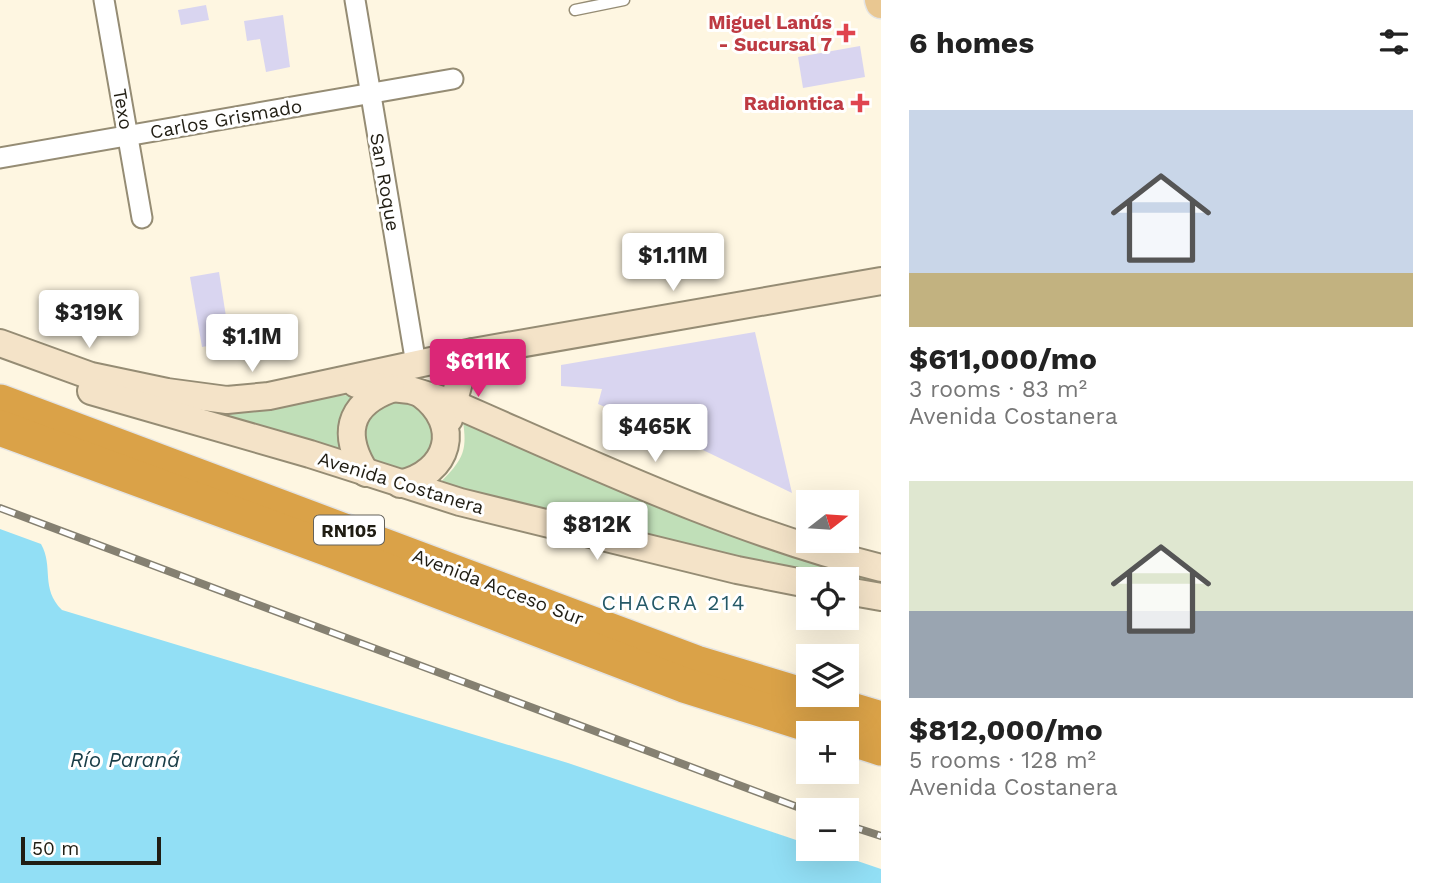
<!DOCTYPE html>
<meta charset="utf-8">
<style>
body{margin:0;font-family:"Work Sans",sans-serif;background:#f6f6f6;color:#222;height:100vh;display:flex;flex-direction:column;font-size:26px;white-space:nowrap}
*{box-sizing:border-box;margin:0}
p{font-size:23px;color:#767676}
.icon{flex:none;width:38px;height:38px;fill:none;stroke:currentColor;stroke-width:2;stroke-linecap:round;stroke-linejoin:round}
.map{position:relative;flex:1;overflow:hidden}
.details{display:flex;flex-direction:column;background:#fff;width:560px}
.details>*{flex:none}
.needle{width:46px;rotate:73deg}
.buttons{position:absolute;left:796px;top:490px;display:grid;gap:14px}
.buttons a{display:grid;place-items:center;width:63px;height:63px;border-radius:0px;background:#fff;box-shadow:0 7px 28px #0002;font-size:35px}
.scale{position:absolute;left:21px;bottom:18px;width:140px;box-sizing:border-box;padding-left:7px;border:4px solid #201d13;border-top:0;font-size:19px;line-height:24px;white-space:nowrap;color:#201d13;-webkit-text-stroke:5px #fff;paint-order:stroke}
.price{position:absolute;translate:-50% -60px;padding:0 16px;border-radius:7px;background:#fff;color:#222;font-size:23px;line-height:46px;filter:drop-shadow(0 2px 4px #0008)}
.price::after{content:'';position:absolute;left:50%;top:42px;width:21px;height:16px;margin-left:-10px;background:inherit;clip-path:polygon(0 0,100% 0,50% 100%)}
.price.active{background:#db2777;color:#fff}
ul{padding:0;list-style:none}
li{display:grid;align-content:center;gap:14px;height:371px;padding:0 28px}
li span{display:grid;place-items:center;height:217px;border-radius:0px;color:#555}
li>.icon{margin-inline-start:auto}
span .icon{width:126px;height:126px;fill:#fffc;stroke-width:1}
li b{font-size:30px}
h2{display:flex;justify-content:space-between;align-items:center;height:84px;padding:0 28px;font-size:30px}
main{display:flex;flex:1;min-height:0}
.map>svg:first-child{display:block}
</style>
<main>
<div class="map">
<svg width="881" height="883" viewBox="0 0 881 883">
<rect width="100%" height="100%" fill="#fef6e1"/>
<g fill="#c0dfb8">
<path d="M355,394L347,406L344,455L163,398L274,404Z"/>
<path d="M393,402C421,403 436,420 433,448L409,472L376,466C373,461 365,453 364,446C359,424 374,408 393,402Z"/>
<path d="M463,422L666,504L881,576V587L656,543L440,483C461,461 468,453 463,422Z"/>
</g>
<path fill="#92dff5" d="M0,529L41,544C54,567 40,588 62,610L568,763L808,844V849H822L881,869V883H0Z"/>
<g fill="#d9d5f0">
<path d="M206,5L209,20L181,25L178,10Z"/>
<path d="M283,15L290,67L266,72L260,39L247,41L244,21Z"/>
<path d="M860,46L865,77L803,88L798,57Z"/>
<path d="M219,272L230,342L202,347L190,277Z"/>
<path d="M755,332L792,493L676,437L598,404L602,389L561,386V365Z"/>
</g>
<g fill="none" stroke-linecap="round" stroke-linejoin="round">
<defs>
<path id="lane" d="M575,10L624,0"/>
<g id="street">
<path d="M104,0L142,218"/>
<path d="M355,0L416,364"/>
<path d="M0,158L453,79"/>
</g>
<g id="secondary">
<path d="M0,343L91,376L167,392L227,400L269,396L473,352L881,281"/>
<path d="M356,384L410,390L452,403C592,464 732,531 881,568"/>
<path d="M91,391L310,454L460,502L737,570L808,584"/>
<path d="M449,419L459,382L473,352"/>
<path d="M366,473C342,436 347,405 391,389"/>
<path d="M400,484C449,473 463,425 421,394"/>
<path d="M847,591L881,597"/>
</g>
<path id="primary" d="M880,0L881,3"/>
<g id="highway">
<path d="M0,402L696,663L881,719"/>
<path d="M0,428L329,549L684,685L836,733"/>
<path d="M847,737L881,748"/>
</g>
</defs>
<use href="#lane" stroke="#958c74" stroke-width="13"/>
<use href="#street" stroke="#958c74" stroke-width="23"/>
<use href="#secondary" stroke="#958c74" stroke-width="30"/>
<use href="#primary" stroke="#e4e4e3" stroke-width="33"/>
<use href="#highway" stroke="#e4e4e3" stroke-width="38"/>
<use href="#lane" stroke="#fff" stroke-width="10"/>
<use href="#street" stroke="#fff" stroke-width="19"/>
<use href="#secondary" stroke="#f4e3c8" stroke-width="26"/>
<use href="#primary" stroke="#e9c791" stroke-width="30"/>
<use href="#highway" stroke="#daa248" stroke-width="35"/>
<defs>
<g id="rail">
<path d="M0,508L808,811"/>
<path d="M847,825L881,836"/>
</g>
</defs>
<use href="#rail" stroke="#858071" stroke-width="8"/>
<use href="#rail" stroke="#fff" stroke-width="5" stroke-dasharray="16" stroke-linecap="butt"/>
</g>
<g fill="#e0444e" stroke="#fff" stroke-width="2.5">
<path d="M842.5 22.5h7v7h7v7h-7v7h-7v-7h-7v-7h7z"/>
<path d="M856.5 92.5h7v7h7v7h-7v7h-7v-7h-7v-7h7z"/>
</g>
<g text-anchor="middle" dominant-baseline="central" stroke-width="6" stroke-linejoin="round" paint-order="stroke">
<rect fill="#fff" stroke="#63615a" stroke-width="2" x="314" y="515.5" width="70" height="29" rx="5"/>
<g font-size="18" font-weight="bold" fill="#201d13">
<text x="349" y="530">RN105</text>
</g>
<g font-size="19" font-weight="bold" fill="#be3a42" stroke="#fff" text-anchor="end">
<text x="832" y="22">Miguel Lanús<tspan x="832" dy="22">- Sucursal 7</tspan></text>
<text x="844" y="103">Radiontica</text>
</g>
<g font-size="19" fill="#201d13" stroke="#fff">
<text transform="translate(123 109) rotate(80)">Texo</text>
<text transform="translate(226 119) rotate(-10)">Carlos Grismado</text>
<text transform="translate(385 182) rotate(80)">San Roque</text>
<text transform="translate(401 483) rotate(17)">Avenida Costanera</text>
<text transform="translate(498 587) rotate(21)">Avenida Acceso Sur</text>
</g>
<g font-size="21" letter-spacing="2" fill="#255967" stroke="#fff">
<text x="674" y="602">CHACRA 214</text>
</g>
<g font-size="21" font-style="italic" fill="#193d47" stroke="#fff">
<text x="125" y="759">Río Paraná</text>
</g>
</g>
</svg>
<div class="buttons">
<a><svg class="needle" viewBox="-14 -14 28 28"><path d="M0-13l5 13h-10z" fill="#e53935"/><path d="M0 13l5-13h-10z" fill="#767676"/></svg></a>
<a><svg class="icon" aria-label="locate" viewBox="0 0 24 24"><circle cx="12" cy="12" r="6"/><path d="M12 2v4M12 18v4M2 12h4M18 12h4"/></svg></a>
<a><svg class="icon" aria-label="layers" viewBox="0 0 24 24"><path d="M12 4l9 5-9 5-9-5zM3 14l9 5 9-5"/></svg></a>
<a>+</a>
<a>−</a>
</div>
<div class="scale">50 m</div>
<b class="price" style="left:673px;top:293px">$1.11M</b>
<b class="price" style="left:89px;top:350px">$319K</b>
<b class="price" style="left:252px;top:374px">$1.1M</b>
<b class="price active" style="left:478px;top:399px">$611K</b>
<b class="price" style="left:655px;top:464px">$465K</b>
<b class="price" style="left:597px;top:562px">$812K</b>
</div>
<section class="details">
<h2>6 homes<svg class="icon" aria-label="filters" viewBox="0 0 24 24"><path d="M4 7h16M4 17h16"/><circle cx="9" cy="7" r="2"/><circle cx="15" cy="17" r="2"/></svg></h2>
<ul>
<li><span style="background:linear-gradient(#c9d6e8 75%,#c2b280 0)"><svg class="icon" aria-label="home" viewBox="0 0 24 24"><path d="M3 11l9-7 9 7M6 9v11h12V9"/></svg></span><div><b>$611,000/mo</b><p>3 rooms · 83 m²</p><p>Avenida Costanera</p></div></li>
<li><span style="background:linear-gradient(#dfe7d0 60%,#9aa5b1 0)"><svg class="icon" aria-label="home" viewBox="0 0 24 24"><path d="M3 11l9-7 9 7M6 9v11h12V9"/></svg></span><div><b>$812,000/mo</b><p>5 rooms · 128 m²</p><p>Avenida Costanera</p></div></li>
</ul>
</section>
</main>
